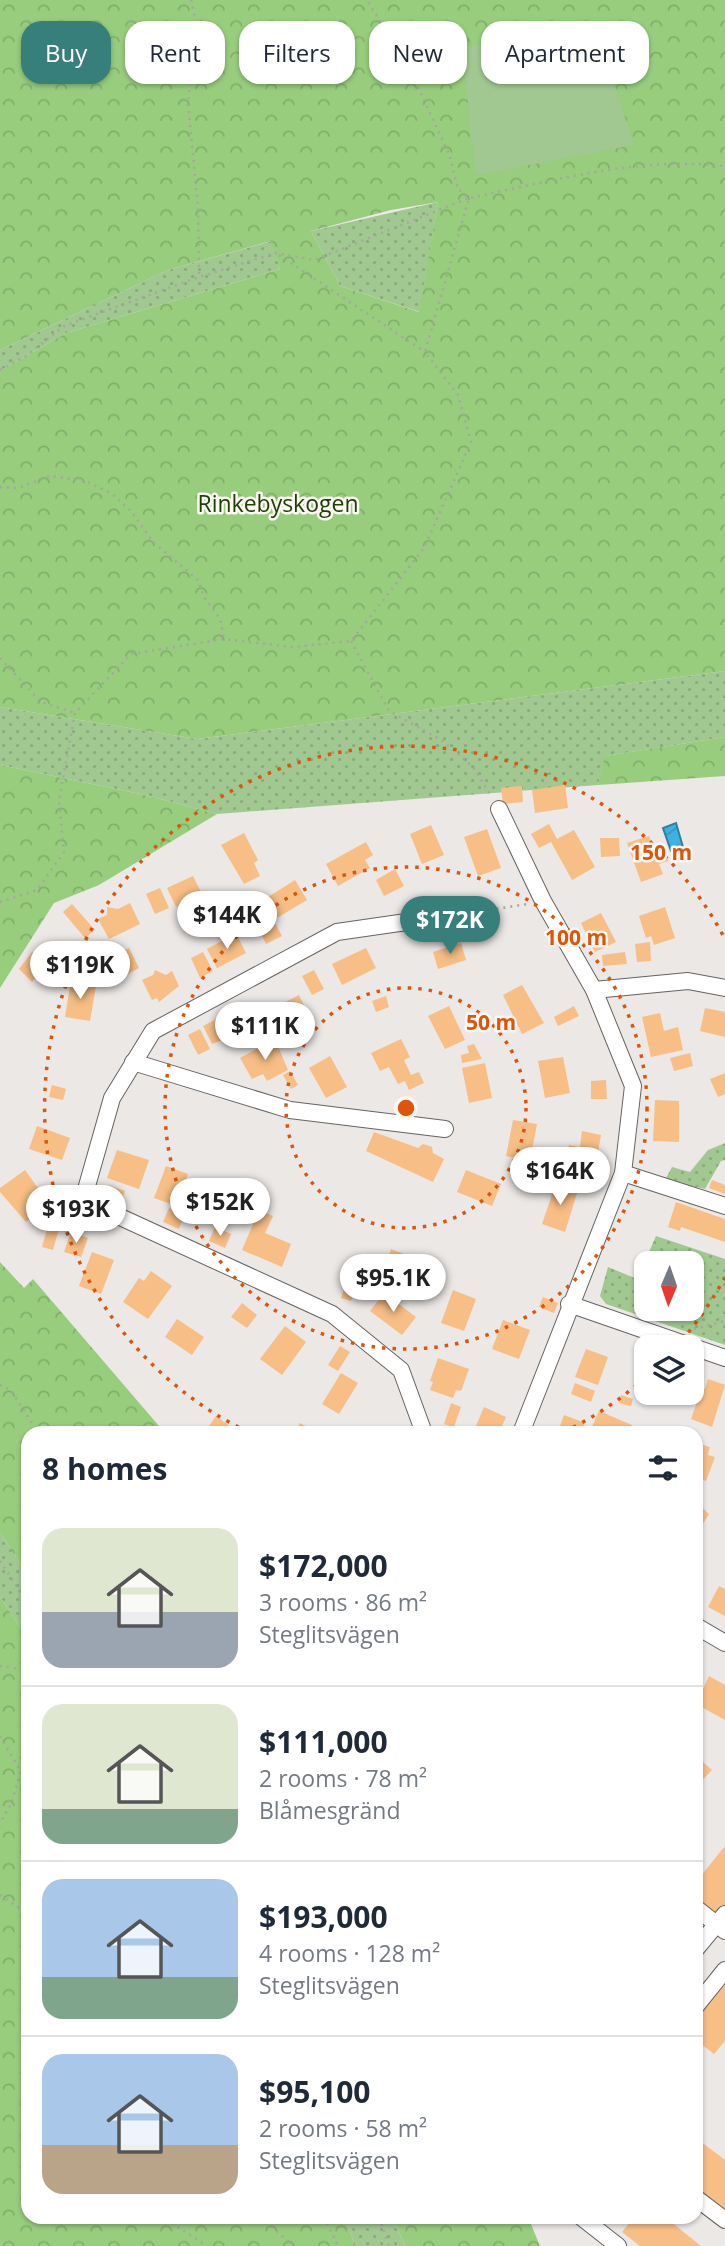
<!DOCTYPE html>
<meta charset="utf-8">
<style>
body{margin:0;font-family:"Open Sans",sans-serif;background:#f2f2f3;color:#1f2937;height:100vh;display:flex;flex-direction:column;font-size:26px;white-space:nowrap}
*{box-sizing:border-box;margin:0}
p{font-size:23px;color:#747a83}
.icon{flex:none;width:38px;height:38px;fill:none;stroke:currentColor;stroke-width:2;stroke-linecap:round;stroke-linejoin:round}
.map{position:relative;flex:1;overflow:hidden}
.side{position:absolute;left:21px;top:1426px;width:682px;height:798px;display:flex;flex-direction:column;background:#fff;border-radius:21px;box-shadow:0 2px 5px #0004}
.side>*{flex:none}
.hud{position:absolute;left:21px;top:21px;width:684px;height:63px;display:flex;gap:14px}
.needle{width:46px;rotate:182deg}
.controls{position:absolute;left:634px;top:1251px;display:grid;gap:14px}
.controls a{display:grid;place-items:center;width:70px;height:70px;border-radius:14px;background:#fff;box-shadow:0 2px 5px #0004;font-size:35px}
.price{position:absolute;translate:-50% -60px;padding:0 16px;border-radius:24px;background:#fff;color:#222;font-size:23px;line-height:46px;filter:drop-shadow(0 2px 4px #0008)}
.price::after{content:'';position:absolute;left:50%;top:42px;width:21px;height:16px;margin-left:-10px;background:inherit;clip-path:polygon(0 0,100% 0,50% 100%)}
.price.current{background:#367f7b;color:#fff}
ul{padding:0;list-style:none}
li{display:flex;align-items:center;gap:21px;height:175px;padding:0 21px}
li+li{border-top:2px solid #e0e1e3}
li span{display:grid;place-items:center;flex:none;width:196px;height:140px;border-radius:21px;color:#555}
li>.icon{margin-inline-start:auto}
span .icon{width:84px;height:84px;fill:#fffc;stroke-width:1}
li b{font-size:30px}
h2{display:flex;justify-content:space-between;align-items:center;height:84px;padding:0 21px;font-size:30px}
.tag{padding:0 24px;border-radius:21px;background:#fff;box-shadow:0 2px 5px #0004;font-size:24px;line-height:63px}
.tag.current{background:#367f7b;color:#fff}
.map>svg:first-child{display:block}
</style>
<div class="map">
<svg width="725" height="2246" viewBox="0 0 725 2246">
<defs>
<pattern id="grass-dots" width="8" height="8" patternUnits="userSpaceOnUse" patternTransform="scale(1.75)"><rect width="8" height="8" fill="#a2c891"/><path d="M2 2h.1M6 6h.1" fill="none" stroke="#8aaa7c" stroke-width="1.8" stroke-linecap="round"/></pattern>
<pattern id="forest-crowns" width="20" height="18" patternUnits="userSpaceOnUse" patternTransform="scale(1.75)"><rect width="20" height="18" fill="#97cd7d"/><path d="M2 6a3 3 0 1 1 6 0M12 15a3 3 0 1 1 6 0" fill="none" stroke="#81af6b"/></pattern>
<pattern id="water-waves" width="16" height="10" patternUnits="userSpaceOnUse" patternTransform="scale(1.75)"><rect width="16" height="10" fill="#3eb1e1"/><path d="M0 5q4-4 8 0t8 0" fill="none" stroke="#3597c0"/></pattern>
</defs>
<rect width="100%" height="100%" fill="#ece8e5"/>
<g fill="url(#grass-dots)" fill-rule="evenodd">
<path d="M438,202L420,312L340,286L311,231Z"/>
<path d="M272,241L280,269L66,333L0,371V350L168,270Z"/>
<path d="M725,671V737L606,756L598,785L217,814L145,795L0,765V707L197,739Z"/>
<path d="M725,1143V1160L721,1161L705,1189L665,1180L672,1167L690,1172L708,1150Z"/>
<path d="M656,1236L725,1259V1345L606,1304L600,1296L608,1267L637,1279ZM646,1264H691V1309H646Z"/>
<path d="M0,1532L28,1576V1639L0,1597Z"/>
<path d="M345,2217H393L405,2246H355Z"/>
</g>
<g fill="url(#forest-crowns)" fill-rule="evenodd">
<path d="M0,0H725V671L197,739L0,707V371L66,333L280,269L271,241L168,270L0,350ZM438,202L419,312L340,286L311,231L391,210Z"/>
<path d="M725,737V776L598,785L605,756Z"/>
<path d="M0,765L145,795L217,814L99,885L54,903L0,988Z"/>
<path d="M0,1262L24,1288L33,1279L165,1433H28V1576L0,1532Z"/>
<path d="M0,1597L28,1639V2217H345L355,2246H0Z"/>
<path d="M393,2217H528L540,2246H405Z"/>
</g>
<path fill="#a2c891" d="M596,27L634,145L476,175L462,47Z"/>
<path fill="url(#water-waves)" stroke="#2f7fa0" stroke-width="2" d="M676,823L683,847L671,851L663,828Z"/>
<g fill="#f7be86">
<path d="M565,785L568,808L535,813L532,790Z"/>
<path d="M522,786L523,802L503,804L501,788Z"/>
<path d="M549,824L557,839L574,830L595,867L572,880L551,842L539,848L531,834Z"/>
<path d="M431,825L444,855L422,864L410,834Z"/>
<path d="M487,829L501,868L478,876L464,837Z"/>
<path d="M244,833L258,860L254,863L260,876L244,884L221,845Z"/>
<path d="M649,836L654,850L663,847L668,861L659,864L663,874L641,882L627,843Z"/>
<path d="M600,838H619L620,856L601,857Z"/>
<path d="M366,842L373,855L365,860L370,868L338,886L326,864Z"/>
<path d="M395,869L404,886L384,896L376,880Z"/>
<path d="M193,876L202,894L196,897L198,901L186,907L184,903L176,907L167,888Z"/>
<path d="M295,880L307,900L277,918L265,899Z"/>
<path d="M160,888L169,908L155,914L146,894Z"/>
<path d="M130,903L140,924L109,939L98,919L107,915V907L118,909Z"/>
<path d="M72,904L95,930L85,938L63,912Z"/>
<path d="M665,907L675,938L654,945L651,936L646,938L639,916Z"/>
<path d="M601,913L616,942L595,952L581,923Z"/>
<path d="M271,916L282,936L266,944L256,924Z"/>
<path d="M236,933L246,953L217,968L207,949Z"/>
<path d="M650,942L651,961L637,962L635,944Z"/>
<path d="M461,943L466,960L438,969L433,952Z"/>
<path d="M129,948L139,968L122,977L111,958Z"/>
<path d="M366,948L376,968L342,985L332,964Z"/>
<path d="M32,952L41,960L34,967L40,973L32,982L19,969Z"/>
<path d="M203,952L213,971L200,978L191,958Z"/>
<path d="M625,952L627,964L603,966L602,955Z"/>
<path d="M155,970L166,975L172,971L179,986L159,1002L157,998L152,1000L142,980L153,975Z"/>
<path d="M314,970L324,989L312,995L302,976Z"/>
<path d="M71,981L96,986L90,1021L65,1017Z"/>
<path d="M522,985L544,1023L522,1034L503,995Z"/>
<path d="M299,995L315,1028L294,1039L278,1006Z"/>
<path d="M386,996L389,1007L376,1012L372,1001Z"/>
<path d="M449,1006L465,1040L445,1049L428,1016Z"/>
<path d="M574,1006L579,1016L558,1026L554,1017Z"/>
<path d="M705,1008L725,1012V1037L700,1031Z"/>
<path d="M234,1010L243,1027L234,1032L236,1035L212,1044L203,1026Z"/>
<path d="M660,1013L664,1031L678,1027L683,1050L651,1057L642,1017Z"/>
<path d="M200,1029L210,1049L198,1055L188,1035Z"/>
<path d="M275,1039L288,1070L267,1081L263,1074L252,1079L240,1058Z"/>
<path d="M401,1039L410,1057L404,1060L411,1075L419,1072L424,1083L409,1090L405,1081L398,1084L389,1067L380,1071L371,1053Z"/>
<path d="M474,1044L482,1059L462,1063L461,1055L469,1053L467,1046Z"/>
<path d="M690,1053L693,1066L674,1071L670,1058Z"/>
<path d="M330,1056L347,1087L326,1098L309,1068Z"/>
<path d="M563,1057L570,1093L545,1098L538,1061Z"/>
<path d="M485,1063L492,1098L469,1103L462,1068Z"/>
<path d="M290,1071L298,1085L291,1089L283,1075Z"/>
<path d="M725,1073V1094L718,1097L710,1079Z"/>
<path d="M606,1080L607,1099H591V1081Z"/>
<path d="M52,1085L66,1089L63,1100L49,1097Z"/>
<path d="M655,1100L679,1101V1142L653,1141Z"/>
<path d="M513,1120L537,1124L530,1161L506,1156Z"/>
<path d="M37,1126L70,1138L62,1160L29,1149Z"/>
<path d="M582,1131L601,1135L597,1159L589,1158L587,1172L565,1168L569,1145L580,1147Z"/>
<path d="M374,1132L418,1148L423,1144L432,1147L433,1153L444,1159L433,1182L366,1151Z"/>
<path d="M117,1150L149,1160L139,1189L107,1178Z"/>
<path d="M166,1166L188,1174L176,1206L154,1198Z"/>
<path d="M25,1170L38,1188L33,1192L45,1208L26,1222L0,1192V1188Z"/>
<path d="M466,1170L501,1184L492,1206L457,1192Z"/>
<path d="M594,1173L606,1179L602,1186L590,1180Z"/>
<path d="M712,1180L725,1185V1194L709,1188Z"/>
<path d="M556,1183L578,1190L565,1232L542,1224Z"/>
<path d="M109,1185L125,1191L121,1202L105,1197Z"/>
<path d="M212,1185L232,1193L221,1224L201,1217Z"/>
<path d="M676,1202L725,1219V1242L681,1227L680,1231L668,1227Z"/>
<path d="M169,1208L185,1213L179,1229L163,1222Z"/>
<path d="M259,1210L273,1216L265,1233L291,1244L282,1267L242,1250Z"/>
<path d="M48,1225L59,1229L53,1250L42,1247Z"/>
<path d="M215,1227L231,1234L225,1248L209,1241Z"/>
<path d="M71,1232L88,1238L81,1257L64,1252Z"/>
<path d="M391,1249L404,1254L403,1259L418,1264L413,1278L404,1275L403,1279L374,1270L379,1255L388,1258Z"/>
<path d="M92,1252L114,1260L101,1294L79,1286Z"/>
<path d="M151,1271L172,1286L148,1319L123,1302L139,1278L144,1281Z"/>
<path d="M346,1282L356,1285L351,1301L341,1298Z"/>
<path d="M453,1290L476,1299L464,1331L441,1323Z"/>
<path d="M384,1293L416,1317L402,1335L370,1311Z"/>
<path d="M543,1297L558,1303L554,1313L539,1307Z"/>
<path d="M242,1303L257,1315L247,1328L231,1317Z"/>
<path d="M177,1319L204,1337L192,1355L165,1337Z"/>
<path d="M503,1320L530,1330L519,1359L492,1349Z"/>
<path d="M285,1326L306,1342L282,1375L260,1359Z"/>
<path d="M340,1346L350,1352L338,1371L328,1365Z"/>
<path d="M586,1349L608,1357L598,1385L575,1377Z"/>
<path d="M438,1358L469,1369L461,1391L456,1390L453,1398L430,1390L433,1382L430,1381Z"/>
<path d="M341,1373L358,1383L339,1414L322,1404Z"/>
<path d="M708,1379L725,1385L712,1427L691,1419L702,1388L705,1389Z"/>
<path d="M575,1383L595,1391L591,1402L571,1394Z"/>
<path d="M621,1395L633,1399L631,1406L619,1403Z"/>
<path d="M451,1403L461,1407L454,1427L444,1424Z"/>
<path d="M484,1407L506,1417L499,1433H473Z"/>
<path d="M599,1411L632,1425L628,1433L590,1431Z"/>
<path d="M564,1415L585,1423L581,1433L560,1426Z"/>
<path d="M216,1416L235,1430L233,1433H204Z"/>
<path d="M300,1423L318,1433H294Z"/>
<path d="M700,1444L710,1447L708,1455L715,1457L706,1481L696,1478Z"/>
<path d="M696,1502L709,1514L696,1535Z"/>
<path d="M719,1586L725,1589V1616L708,1607Z"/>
<path d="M709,1676L725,1685V1720L696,1704Z"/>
<path d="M696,1756L712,1770L696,1787Z"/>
<path d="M725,1846V1908L719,1915L698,1902L701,1899L696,1896V1882Z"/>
<path d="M725,1978V2041L714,2054L696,2040V2014Z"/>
<path d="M696,2138L725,2160V2209L696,2187Z"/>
<path d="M634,2217H665L701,2246H640L622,2232Z"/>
</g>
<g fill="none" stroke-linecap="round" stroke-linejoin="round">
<defs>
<g id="minor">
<path d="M499,809L543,901L594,990L633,1086L623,1173L521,1433"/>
<path d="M594,990L688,981L725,988"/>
<path d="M133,1062L290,1110L445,1129"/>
<path d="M623,1173L725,1206"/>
<path d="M569,1304L725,1358"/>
<path d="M424,1433L401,1370L332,1314L83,1200L112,1098L153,1031L337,932L434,918"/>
<path d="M696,1626L725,1643"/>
<path d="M696,1908L725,1931"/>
<path d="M696,1949L725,1914"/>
<path d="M696,2006L725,1970"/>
<path d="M696,2198L725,2220"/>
<path d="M581,2217L618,2246"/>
</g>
</defs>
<use href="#minor" stroke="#666360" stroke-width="18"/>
<g stroke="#a8a5a2" stroke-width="2.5" stroke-dasharray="2 5" stroke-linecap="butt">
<path d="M191,0L195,18V43L188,103L198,208L199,277"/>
<path d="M279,255L425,352"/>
<path d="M0,370L26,356L64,326L199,277L276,253L314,260L469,198L458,189L449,154L410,70L367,0"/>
<path d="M0,487L18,488L50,476L85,481L111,493L130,510L153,542L198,580L204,597L220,619L224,639"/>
<path d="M351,641L389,711L443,741L473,767L492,797"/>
<path d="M0,658L41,702L75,713"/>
<path d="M0,902L37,890L64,852L59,800L75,713L131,654L224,639L293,647L351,641L424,548L471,442L458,395L425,352L469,198C552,181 640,156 725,166"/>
<path d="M448,916L528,904"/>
<path d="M694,1329L725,1321"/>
<path d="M0,1385L11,1390L38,1433"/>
<path d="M28,1508V1522"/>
<path d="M0,1561L28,1604"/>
<path d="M0,1666L28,1670"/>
<path d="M0,1736L21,1772L11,1804L0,1823"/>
<path d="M0,1895L28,1914"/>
<path d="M169,2217L170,2222L207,2246"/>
<path d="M261,2217L289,2242V2246"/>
<path d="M324,2217L338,2246"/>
<path d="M379,2217L389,2246"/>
</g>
<use href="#minor" stroke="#fff" stroke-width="16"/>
</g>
<g fill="none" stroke="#dd550c" stroke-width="3.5" stroke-dasharray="3.5 7">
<circle cx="406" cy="1108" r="120"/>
<circle cx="406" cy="1108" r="241"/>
<path d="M725 1277A361 361 0 0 1 676 1347M645 1378A361 361 0 0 1 564 1432M248 1432A361 361 0 1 1 725 939"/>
</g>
<g text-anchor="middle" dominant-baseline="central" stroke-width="5" stroke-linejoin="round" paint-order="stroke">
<g font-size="23" fill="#1d3f06" stroke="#faf6f2">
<text x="278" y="503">Rinkebyskogen</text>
</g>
</g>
<circle cx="406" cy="1108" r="10" fill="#dd550c" stroke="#faf6f2" stroke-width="3.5"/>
<g font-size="21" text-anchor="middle" font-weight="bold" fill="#dd550c" stroke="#faf6f2" stroke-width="5" stroke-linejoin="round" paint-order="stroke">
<text x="661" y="860">150 m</text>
<text x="576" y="945">100 m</text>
<text x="491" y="1030">50 m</text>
</g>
</svg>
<div class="controls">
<a><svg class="needle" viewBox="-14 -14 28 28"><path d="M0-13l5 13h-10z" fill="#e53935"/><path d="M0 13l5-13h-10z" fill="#747a83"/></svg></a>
<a><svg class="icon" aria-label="layers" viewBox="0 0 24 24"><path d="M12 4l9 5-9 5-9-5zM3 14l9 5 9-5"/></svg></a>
</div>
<b class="price" style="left:227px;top:951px">$144K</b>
<b class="price current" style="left:450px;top:956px">$172K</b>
<b class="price" style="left:80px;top:1001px">$119K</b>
<b class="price" style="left:265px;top:1062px">$111K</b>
<b class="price" style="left:560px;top:1207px">$164K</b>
<b class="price" style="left:220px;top:1238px">$152K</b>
<b class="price" style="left:76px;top:1245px">$193K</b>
<b class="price" style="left:393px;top:1314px">$95.1K</b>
<div class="hud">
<a class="tag current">Buy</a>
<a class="tag">Rent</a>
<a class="tag">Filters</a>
<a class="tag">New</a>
<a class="tag">Apartment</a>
</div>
<section class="side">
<h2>8 homes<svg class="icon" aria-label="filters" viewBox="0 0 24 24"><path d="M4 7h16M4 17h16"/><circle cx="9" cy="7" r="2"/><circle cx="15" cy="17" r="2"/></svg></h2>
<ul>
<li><span style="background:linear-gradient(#dfe7d0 60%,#9aa5b1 0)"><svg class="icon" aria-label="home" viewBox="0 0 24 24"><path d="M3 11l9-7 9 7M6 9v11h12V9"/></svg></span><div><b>$172,000</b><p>3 rooms · 86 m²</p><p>Steglitsvägen</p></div></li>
<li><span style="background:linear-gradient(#dfe7d0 75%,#7fa58c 0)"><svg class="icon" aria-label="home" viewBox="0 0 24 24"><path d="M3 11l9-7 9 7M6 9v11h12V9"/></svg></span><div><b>$111,000</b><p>2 rooms · 78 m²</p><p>Blåmesgränd</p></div></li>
<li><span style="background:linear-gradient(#a9c7e8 70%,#7fa58c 0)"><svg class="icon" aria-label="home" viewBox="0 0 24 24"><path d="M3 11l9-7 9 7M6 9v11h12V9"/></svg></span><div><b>$193,000</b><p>4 rooms · 128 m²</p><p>Steglitsvägen</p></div></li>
<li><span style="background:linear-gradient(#a9c7e8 65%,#b9a48a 0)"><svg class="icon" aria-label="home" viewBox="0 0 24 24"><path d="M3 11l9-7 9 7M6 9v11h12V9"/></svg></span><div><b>$95,100</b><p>2 rooms · 58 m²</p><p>Steglitsvägen</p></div></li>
</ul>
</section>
</div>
